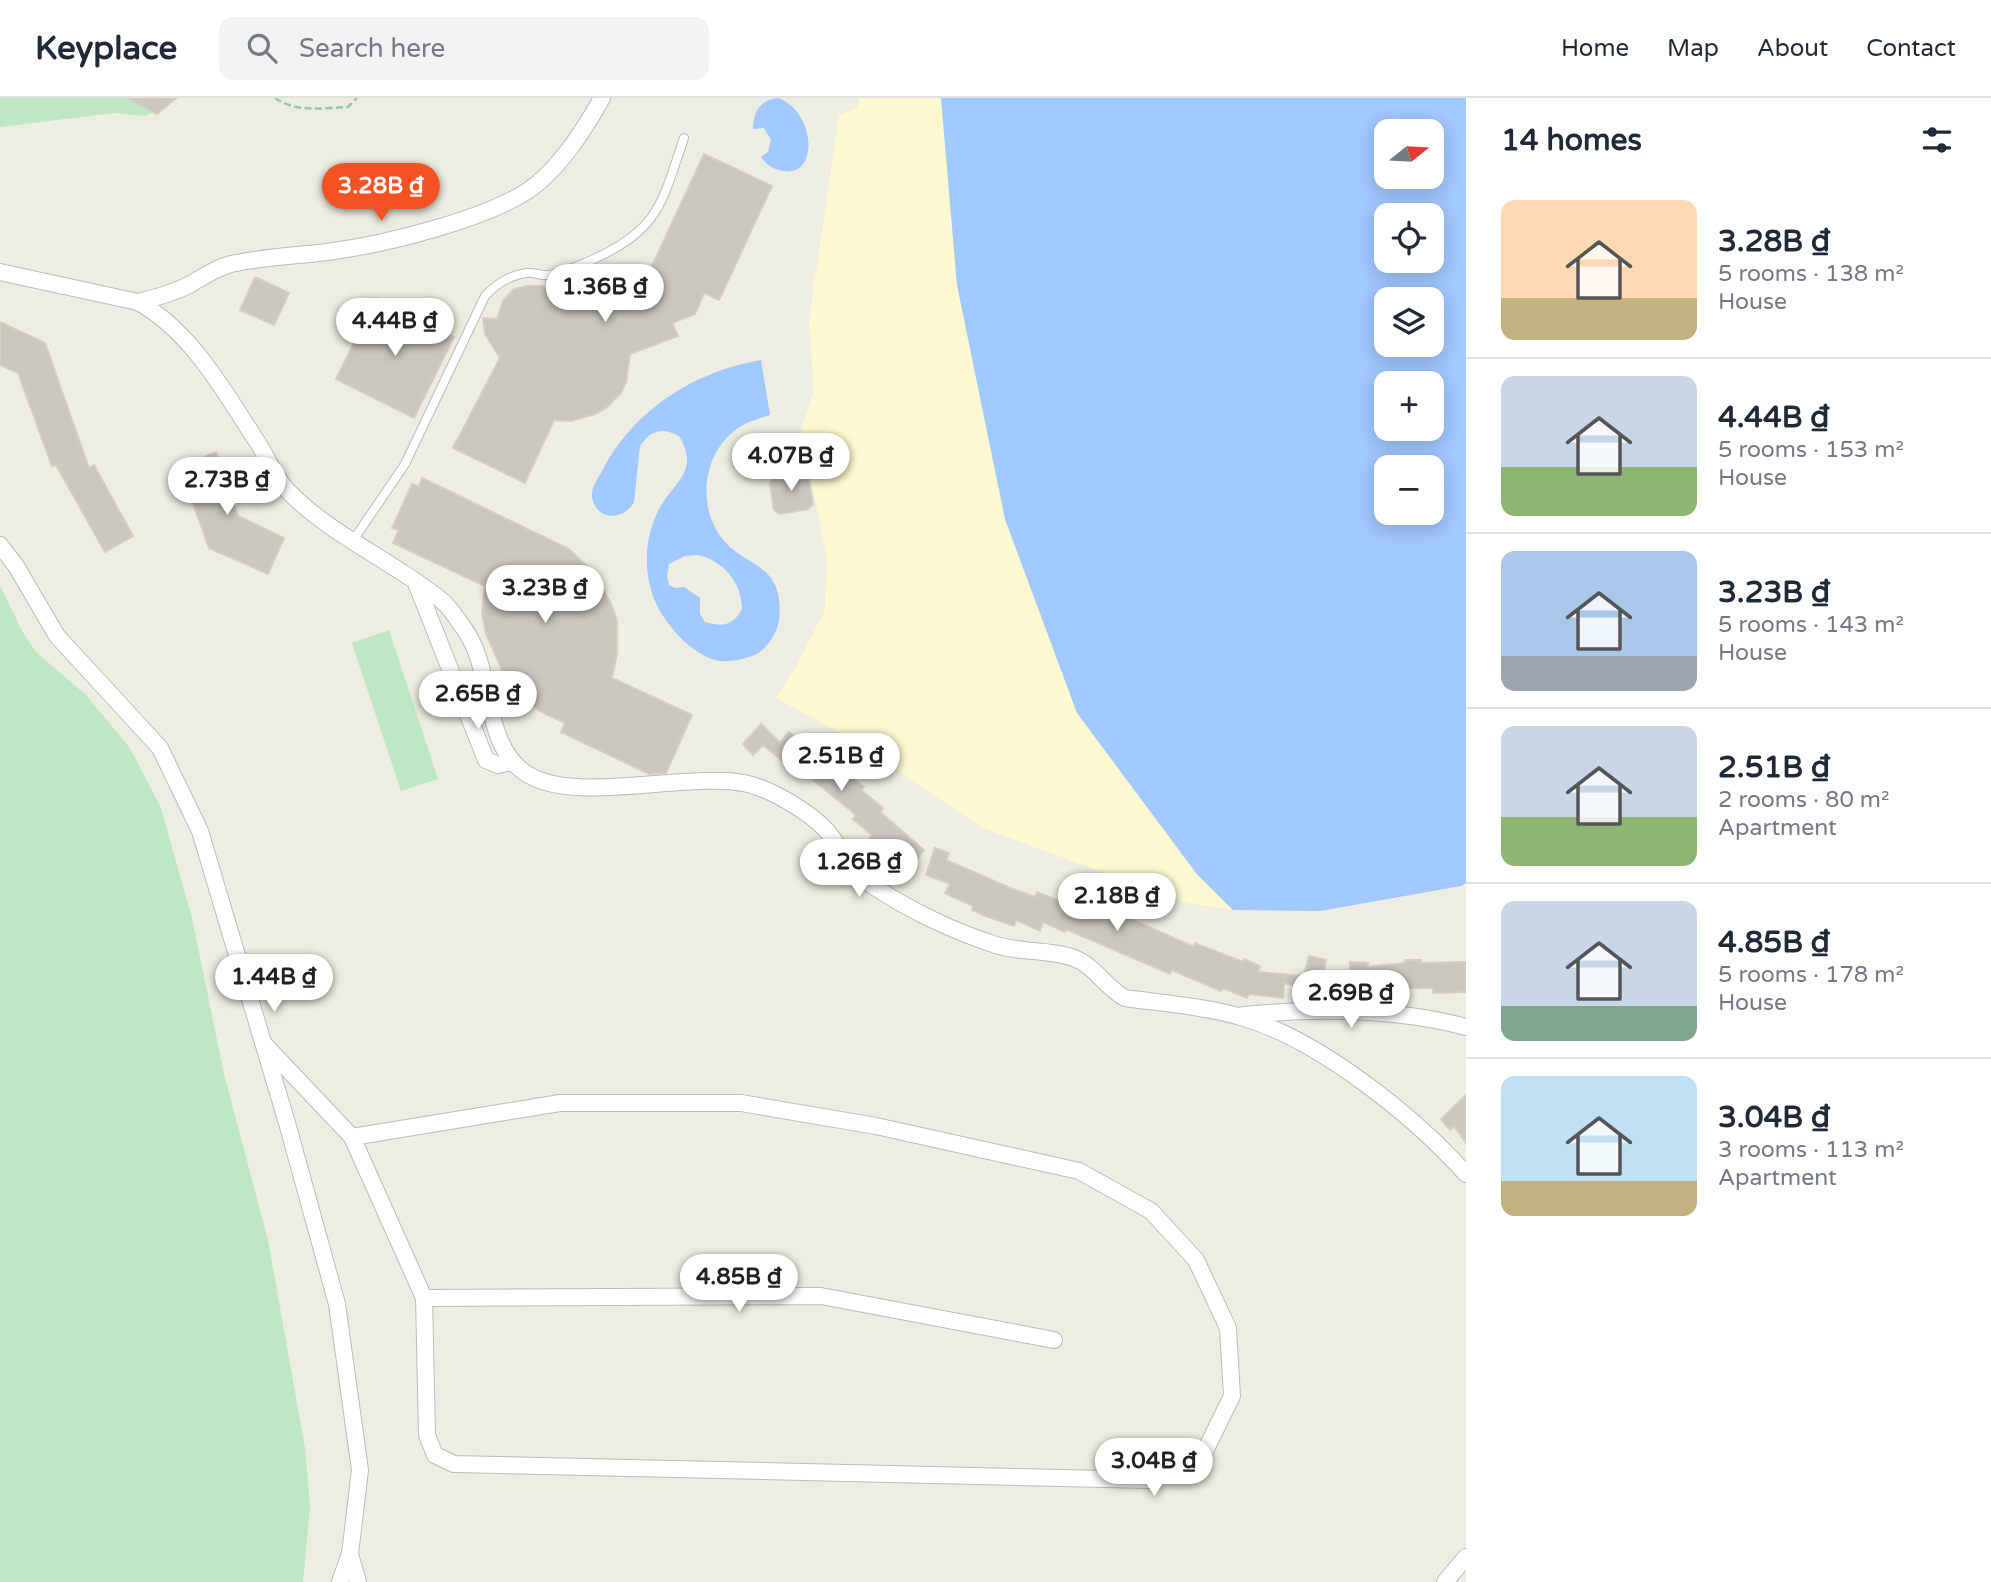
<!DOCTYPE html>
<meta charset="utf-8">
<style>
body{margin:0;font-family:"Varela Round",sans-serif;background:#f2f2f3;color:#1f2937;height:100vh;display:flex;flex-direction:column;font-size:26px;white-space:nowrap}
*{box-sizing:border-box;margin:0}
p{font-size:23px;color:#747a83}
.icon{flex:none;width:38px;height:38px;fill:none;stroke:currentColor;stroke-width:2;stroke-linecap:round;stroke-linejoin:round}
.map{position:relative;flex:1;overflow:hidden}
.drawer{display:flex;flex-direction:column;background:#fff;width:525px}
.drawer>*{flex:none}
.needle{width:46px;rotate:72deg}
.tools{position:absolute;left:1374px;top:21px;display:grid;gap:14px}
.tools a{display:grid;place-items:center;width:70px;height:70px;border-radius:14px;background:#fff;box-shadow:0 4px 18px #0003;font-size:35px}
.price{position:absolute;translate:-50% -60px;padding:0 16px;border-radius:24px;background:#fff;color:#222;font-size:23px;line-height:46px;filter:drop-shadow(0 2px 4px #0008)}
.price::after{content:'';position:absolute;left:50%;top:42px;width:21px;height:16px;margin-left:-10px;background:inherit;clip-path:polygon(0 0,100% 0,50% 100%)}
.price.active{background:#f35223;color:#fff}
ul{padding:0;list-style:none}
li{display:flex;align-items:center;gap:21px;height:175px;padding:0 35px}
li+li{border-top:2px solid #e0e1e3}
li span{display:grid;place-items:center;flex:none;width:196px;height:140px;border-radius:14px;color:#555}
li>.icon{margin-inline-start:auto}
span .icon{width:84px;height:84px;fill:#fffc;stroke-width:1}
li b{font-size:30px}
h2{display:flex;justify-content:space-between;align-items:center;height:84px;padding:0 35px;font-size:30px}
header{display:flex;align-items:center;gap:42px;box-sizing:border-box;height:98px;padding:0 35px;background:#fff;border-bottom:2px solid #e0e1e3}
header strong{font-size:33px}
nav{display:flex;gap:38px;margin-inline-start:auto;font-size:24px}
.search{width:490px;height:63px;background:#f2f2f3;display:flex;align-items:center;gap:18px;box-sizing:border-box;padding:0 24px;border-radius:14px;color:#747a83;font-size:26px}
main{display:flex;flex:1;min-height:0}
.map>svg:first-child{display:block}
</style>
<header>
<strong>Keyplace</strong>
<div class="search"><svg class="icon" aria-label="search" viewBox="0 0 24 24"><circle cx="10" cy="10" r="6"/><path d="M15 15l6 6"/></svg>Search here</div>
<nav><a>Home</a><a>Map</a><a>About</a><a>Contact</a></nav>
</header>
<main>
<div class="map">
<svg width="1466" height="1484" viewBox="0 0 1466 1484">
<rect width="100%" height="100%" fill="#eeede2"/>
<g fill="#bde8c3">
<path d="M0,0H179L145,18L114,15L0,29Z"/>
<path d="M0,487L22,533L36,554L86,597L130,650L161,710L192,820L224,976L268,1142L305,1350L310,1408L303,1484H0Z"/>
<path d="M389,532L438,681L401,693L352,545Z"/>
</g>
<path fill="#fcf8cf" d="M860,0H941L957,187L1005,422L1077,615L1196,775L1233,812L1186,805L983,730L838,633L776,600L797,567L825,512L827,461L801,332L814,293L809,222L839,17L857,10Z"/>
<g fill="#a1c8ff" fill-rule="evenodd">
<path d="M778,0C817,14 820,84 779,72C771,70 766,66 761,59L768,54L771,42L764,30L753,31C753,14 760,2 778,0Z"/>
<path d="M941,0H1466V785L1461,788L1320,813L1233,812L1196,775L1077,615L1005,421L957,187ZM1386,33H1432V79H1386ZM1386,117H1432V163H1386ZM1432,201V247H1386V201ZM1386,285H1432V331H1386ZM1386,369H1432V415H1386Z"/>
<path d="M761,262L770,317C761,320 752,322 745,326C702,348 694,411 726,445C740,461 764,466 774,485C780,496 781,514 778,527C775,539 764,554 752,558C741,562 726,565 715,562C688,554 660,521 652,495C643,468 646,438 658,413C672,385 701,374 679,338C662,329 651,332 640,348L634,404C625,421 600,424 593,403C589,392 597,382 602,373C633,312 695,273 761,262ZM698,457C724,463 742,485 742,511C733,528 722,529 705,524L700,516V500L684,489L675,490L669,487L667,478L669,466L685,458Z"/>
</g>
<g fill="#c9c7bf" stroke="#d3d0c0" stroke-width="2">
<path d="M127,0H176L157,16Z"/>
<path d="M704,56L772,88L719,202L704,195L695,216L672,225L678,238L630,256L626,284L621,295L606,310L595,316L571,323L554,322L525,385L453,350L500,260L485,236L483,220L497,221L503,203L513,192L526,188H541L552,193L563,190L566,199L652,168Z"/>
<path d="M255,179L289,195L274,227L240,212Z"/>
<path d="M376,200L454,239L414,320L336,281Z"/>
<path d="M0,224L45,245L89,370L94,367L133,438L105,454L56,367L52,368L18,275L0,267Z"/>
<path d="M216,354L238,418L284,440L268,476L209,450L180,369Z"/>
<path d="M802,374L808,377L813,406L808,411L780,416L774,412L770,385L773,379Z"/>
<path d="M422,380L569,451L595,476L611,506L617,523V556L612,580L692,617L666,675L649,676L561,634L565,625L543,615L528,604L503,574L486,536L482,515L485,488L393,445L399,432L392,430L412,386L419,388Z"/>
<path d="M761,626L780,645L789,634L809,650L812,647L864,689L861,692L883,710L880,714L924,752L907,773L870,740L872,737L853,721L856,717L788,661L785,665L763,647L753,657L743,646Z"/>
<path d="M935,750L949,755L946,762L1010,790L1035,799L1037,794L1059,803L1062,795L1092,807L1093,804L1194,849L1195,845L1243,864L1244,861L1260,868L1258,874L1304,878L1309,858L1326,862L1320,893L1284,885L1283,900L1249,896L1247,900L1223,890L1221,893L1172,872L1170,876L1066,831L1065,834L1043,824L1040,833L1016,822L1014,828L988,819L972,812L973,808L945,795L950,786L926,777Z"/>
<path d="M1405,862H1421V865L1466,864V894L1433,895V890H1396L1397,894L1380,896L1379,890L1349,888L1350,864L1368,865L1367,869L1405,865Z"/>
<path d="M1466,997V1045L1454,1028L1450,1032L1441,1021Z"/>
</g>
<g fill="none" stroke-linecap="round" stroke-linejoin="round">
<defs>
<path id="service" d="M352,444L405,366L485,198C496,186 510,177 527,175C534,174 541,178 548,177C563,175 581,167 594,161C660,131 662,104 684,40"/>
<g id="minor">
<path d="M0,174L138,204C191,233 224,293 256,342C267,358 273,377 287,392C331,438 392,462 441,502C450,509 458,522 465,532C494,573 482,644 524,674C571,708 683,674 743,685C768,689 810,714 827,733C842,751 853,775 873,788C909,812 955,834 996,847C1021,855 1049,851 1074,860C1095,868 1106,890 1125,900C1161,905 1208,909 1241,919C1318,941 1413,1017 1466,1076"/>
<path d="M138,204C155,200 173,195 189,187C203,179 215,170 231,166C263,159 295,158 327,154C381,147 497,120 538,85C565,62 585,30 602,0"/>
<path d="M0,447L16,468L57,538L160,650L200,733L287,1025L337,1206L360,1372L350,1456L340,1484"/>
<path d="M416,485L486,662L498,667L511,664"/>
<path d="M1244,917C1318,910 1394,910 1466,929"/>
<path d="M263,945L352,1039L424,1200L427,1337L435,1357L454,1366L1151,1382L1203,1357L1232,1298L1228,1230L1196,1162L1151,1113L1079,1073L876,1028L741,1005H560L352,1039"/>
<path d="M424,1200L821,1198L1054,1242"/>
<path d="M350,1456L358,1484"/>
<path d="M1445,1484L1466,1459"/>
</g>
</defs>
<use href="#service" stroke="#babbc2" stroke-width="10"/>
<use href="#minor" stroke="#babbc2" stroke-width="18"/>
<path stroke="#95c8ab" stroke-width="2.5" stroke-dasharray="7 3.5" stroke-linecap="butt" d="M275,0C296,15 324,10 348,9L357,0"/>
<use href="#service" stroke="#fff" stroke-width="8"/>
<use href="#minor" stroke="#fff" stroke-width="16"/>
</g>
</svg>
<div class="tools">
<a><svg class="needle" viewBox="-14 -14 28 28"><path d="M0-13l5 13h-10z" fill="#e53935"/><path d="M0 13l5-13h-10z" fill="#747a83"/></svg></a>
<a><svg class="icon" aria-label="locate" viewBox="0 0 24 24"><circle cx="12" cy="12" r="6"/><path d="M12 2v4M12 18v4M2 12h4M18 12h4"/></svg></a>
<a><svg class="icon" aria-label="layers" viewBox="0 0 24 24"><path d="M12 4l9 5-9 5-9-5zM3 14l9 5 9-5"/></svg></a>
<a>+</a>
<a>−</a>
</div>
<b class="price active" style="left:381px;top:125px">3.28B ₫</b>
<b class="price" style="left:605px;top:226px">1.36B ₫</b>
<b class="price" style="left:395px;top:260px">4.44B ₫</b>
<b class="price" style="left:791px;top:395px">4.07B ₫</b>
<b class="price" style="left:227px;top:419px">2.73B ₫</b>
<b class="price" style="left:545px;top:527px">3.23B ₫</b>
<b class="price" style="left:478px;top:633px">2.65B ₫</b>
<b class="price" style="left:841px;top:695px">2.51B ₫</b>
<b class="price" style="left:859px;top:801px">1.26B ₫</b>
<b class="price" style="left:1117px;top:835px">2.18B ₫</b>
<b class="price" style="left:274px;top:916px">1.44B ₫</b>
<b class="price" style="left:1351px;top:932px">2.69B ₫</b>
<b class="price" style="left:739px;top:1216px">4.85B ₫</b>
<b class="price" style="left:1154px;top:1400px">3.04B ₫</b>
</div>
<section class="drawer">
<h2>14 homes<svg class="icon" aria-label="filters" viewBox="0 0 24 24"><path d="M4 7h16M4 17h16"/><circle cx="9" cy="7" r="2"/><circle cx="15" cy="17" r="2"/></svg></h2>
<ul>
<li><span style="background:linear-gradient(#ffd9b3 70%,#c2b280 0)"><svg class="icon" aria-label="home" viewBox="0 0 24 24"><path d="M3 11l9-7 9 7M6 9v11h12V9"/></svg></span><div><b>3.28B ₫</b><p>5 rooms · 138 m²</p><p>House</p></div></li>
<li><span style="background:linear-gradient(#c9d6e8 65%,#8fb573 0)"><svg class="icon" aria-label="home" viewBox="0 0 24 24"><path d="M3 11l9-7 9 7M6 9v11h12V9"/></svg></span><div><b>4.44B ₫</b><p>5 rooms · 153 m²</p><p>House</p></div></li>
<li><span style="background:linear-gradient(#a9c7e8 75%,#9aa5b1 0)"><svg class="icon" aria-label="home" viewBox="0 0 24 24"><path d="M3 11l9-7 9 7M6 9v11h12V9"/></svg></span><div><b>3.23B ₫</b><p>5 rooms · 143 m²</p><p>House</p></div></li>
<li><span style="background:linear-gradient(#c9d6e8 65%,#8fb573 0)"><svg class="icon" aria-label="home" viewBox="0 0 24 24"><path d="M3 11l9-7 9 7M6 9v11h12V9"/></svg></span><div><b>2.51B ₫</b><p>2 rooms · 80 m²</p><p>Apartment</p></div></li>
<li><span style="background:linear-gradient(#c9d6e8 75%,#7fa58c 0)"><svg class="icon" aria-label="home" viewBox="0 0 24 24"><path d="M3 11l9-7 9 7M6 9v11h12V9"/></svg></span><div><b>4.85B ₫</b><p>5 rooms · 178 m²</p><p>House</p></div></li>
<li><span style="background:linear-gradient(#bfe0f5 75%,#c2b280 0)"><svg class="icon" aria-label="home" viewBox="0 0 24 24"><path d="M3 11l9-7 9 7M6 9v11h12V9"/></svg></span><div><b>3.04B ₫</b><p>3 rooms · 113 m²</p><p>Apartment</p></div></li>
</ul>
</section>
</main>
